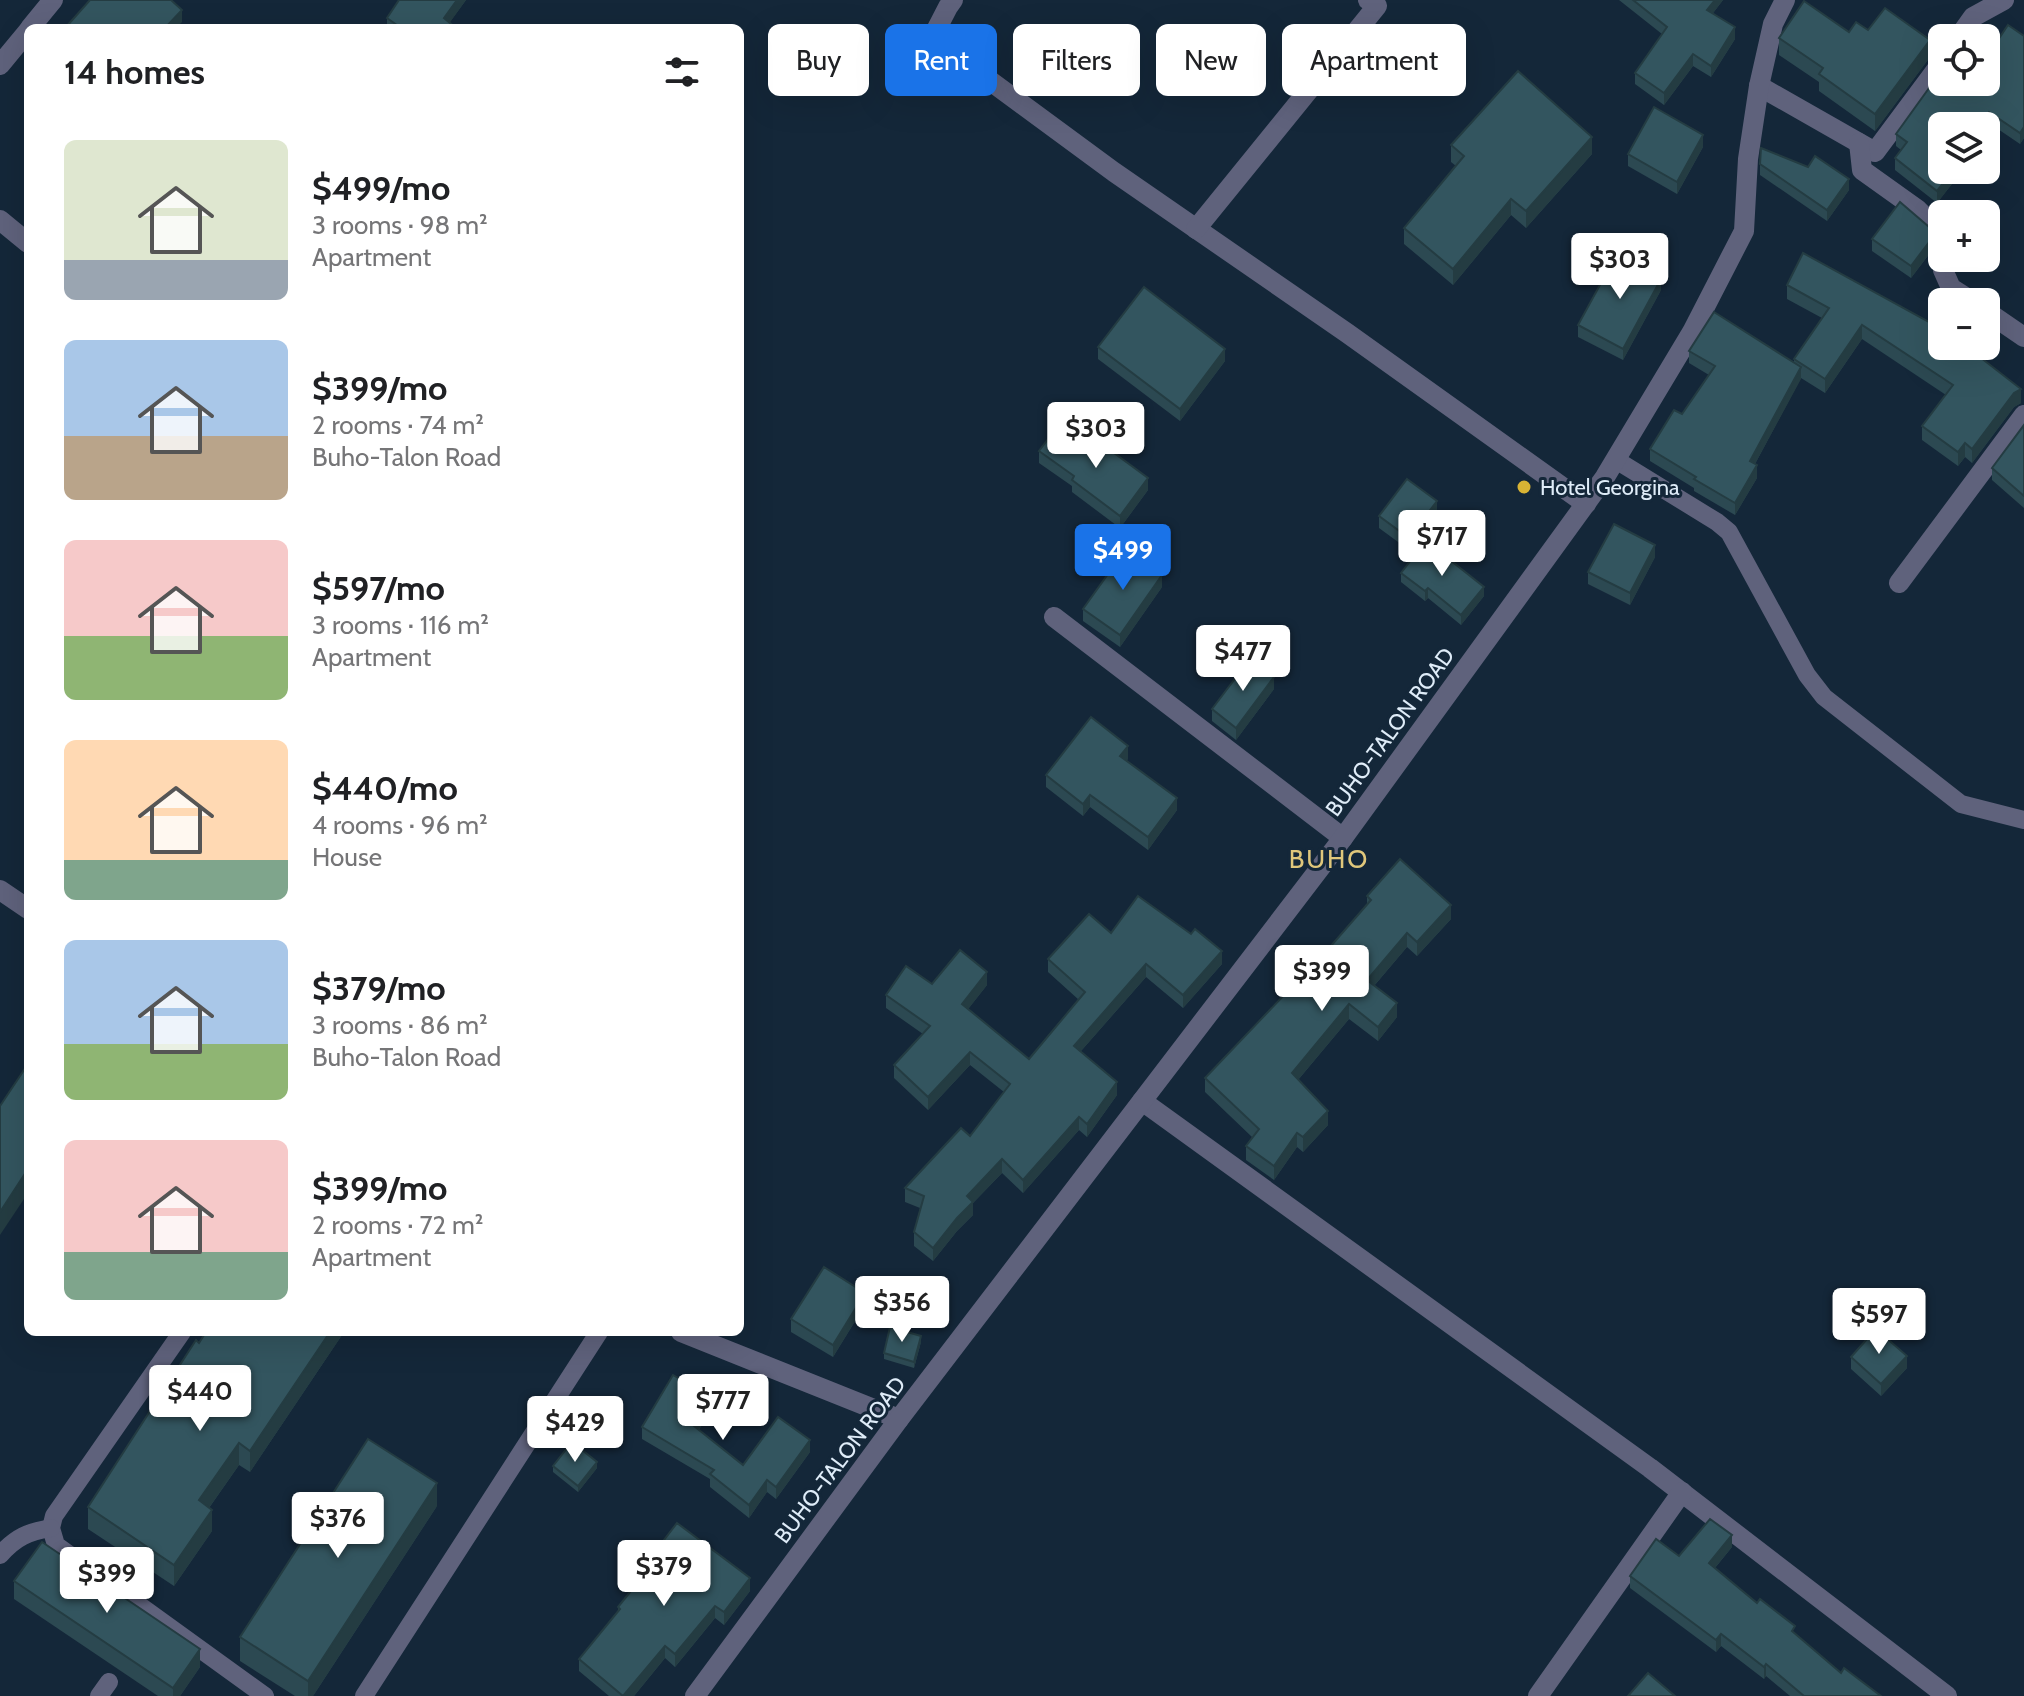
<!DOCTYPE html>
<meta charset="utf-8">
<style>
body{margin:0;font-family:Cabin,sans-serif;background:#f2f2f2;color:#202124;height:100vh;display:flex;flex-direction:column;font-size:30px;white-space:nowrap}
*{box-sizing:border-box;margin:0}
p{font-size:26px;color:#757577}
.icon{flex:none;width:44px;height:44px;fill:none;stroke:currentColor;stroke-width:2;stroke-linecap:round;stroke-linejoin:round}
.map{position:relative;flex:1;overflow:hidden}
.details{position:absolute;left:24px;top:24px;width:720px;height:1312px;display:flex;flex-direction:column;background:#fff;border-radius:12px;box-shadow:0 8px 32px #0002}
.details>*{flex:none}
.hud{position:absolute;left:768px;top:24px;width:760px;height:72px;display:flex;gap:16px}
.controls{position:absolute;left:1928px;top:24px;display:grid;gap:16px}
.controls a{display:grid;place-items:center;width:72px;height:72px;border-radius:12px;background:#fff;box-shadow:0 8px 32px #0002;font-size:40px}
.price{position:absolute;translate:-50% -68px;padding:0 18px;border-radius:8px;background:#fff;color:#222;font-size:26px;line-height:52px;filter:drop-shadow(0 2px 4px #0008)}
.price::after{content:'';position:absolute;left:50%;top:48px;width:24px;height:18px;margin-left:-12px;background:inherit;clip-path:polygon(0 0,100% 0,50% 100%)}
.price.selected{background:#1a73e8;color:#fff}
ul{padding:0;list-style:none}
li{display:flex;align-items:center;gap:24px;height:200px;padding:0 40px}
li span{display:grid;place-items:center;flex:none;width:224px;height:160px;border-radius:12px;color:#555}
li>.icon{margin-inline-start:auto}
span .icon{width:96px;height:96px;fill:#fffc;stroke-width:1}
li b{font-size:34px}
h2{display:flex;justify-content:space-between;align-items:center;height:96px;padding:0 40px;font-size:34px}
.chip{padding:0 28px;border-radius:12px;background:#fff;box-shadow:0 8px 32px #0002;font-size:28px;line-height:72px}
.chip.selected{background:#1a73e8;color:#fff}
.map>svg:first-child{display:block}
</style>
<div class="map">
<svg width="2024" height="1696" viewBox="0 0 2024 1696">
<rect width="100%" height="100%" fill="#142739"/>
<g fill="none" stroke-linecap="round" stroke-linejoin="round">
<g stroke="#5f627c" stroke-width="18">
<path d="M1616,460L1717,522L1729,532L1807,675L1824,697L1961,804L2024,820"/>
<path d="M182,1332L54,1516L51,1528L56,1545L265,1696"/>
<path d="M0,1555C16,1537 28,1532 51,1528"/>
<path d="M99,1696L109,1682"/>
<path d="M364,1696L599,1332"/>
</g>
<g stroke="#5f627c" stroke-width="20">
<path d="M953,0L948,7L932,38L1114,172L1347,333L1586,504"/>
<path d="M30,28L53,0"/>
<path d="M1958,38L1973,17L2004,0"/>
<path d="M0,65L28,31"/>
<path d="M1759,86L1875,152L1942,62"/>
<path d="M1859,143L1862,170L1918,210L1942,234"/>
<path d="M0,220L28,243"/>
<path d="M1196,229L1377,6L1368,0"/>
<path d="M1948,258L1943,270L1951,288L1973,302"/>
<path d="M1986,311L2024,337"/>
<path d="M1899,583L2024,415"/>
<path d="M1054,617L1343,838"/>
<path d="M0,890L28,909"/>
<path d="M1142,1101L1650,1468L1947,1696"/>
<path d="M681,1332L899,1419"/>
<path d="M1538,1696L1682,1492"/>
</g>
<path stroke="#5f627c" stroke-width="20" d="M695,1696L899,1419L1343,838L1605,477L1692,332L1744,231L1748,159L1759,86L1773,24L1785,0"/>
</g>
<g fill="#2c4952">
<path d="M399,0H466L449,23L456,28H387V18Z"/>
<path d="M1619,0H1723L1713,13L1735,39L1711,77L1693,66L1664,105L1635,84V73L1662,34Z"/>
<path d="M1868,30L1930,57L1875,131L1819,91V82L1779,55V38Z"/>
<path d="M2024,36V138L2020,144L1989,123L1942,126L1959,170V175L1937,203L1895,170V158L1901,150L1896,146V134L1986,82Z"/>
<path d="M1451,145L1592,154L1526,228L1511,215L1453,285L1404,244V228L1456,166L1451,162Z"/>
<path d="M1703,147L1677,194L1628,166V154Z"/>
<path d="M1760,164L1849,190L1827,221L1760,175Z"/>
<path d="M1872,239L1936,245L1911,278L1872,251Z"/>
<path d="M1787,285L1976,354L2021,403L2014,407L1972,463L1965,457L1958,466L1922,440V426L1946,395L1862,339L1825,393L1801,378L1755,464L1757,478L1735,515L1694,491V488L1650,461V449L1682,414L1709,375L1689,363V351L1794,363V359L1822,318L1787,299Z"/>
<path d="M1661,290L1623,360L1578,337V325Z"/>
<path d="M1098,347L1225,361L1180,421L1098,359Z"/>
<path d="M2024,425V508L1992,480V468Z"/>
<path d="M1039,451H1093L1148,490L1120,528L1072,492V486L1039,463Z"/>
<path d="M1437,513L1409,550L1379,528V516Z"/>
<path d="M1655,557L1630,605L1588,584V572Z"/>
<path d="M1401,573L1484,596L1461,625L1428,598L1425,601L1401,582Z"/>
<path d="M1162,587L1120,647L1083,621V609Z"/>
<path d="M1274,689L1236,740L1212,721V709Z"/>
<path d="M1128,759L1126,761L1177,810L1148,850L1090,807L1083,816L1046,787V775Z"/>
<path d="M1367,896L1451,919L1417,956L1407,947L1374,986L1397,1017L1378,1041L1349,1019L1298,1080L1328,1125L1303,1152L1297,1147L1274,1180L1246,1160V1146L1252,1137L1205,1092V1078L1289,994L1367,905Z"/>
<path d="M1111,933L1222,964L1183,1008L1146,977L1081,1051L1117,1095L1087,1137L1079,1130L1023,1193L1002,1173L973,1203V1215L957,1231L933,1261L914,1246V1232L920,1208L905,1202V1188L970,1136L1004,1092L970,1065L928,1110L894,1078V1065L923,1034L886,1008V995L932,984L987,985L968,1009L1029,1059L1079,1000L1048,972V959Z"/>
<path d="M865,1305L833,1357L791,1332V1319Z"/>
<path d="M206,1332H344L250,1472L239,1465L209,1508L212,1531L174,1586L88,1529V1507Z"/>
<path d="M921,1342L914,1368L884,1359V1353Z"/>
<path d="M1851,1357L1907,1368L1881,1396L1851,1369Z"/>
<path d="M711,1409L699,1430L743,1465L810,1452L776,1499L767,1492L749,1518L710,1487V1479L642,1439V1427Z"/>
<path d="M553,1466L597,1468L578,1492L553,1472Z"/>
<path d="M437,1506L313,1696H295L240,1661V1637Z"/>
<path d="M1732,1547L1715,1568L1841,1673L1881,1696H1790L1766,1676L1764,1679L1721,1646L1716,1652L1630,1588V1576L1679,1556Z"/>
<path d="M651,1557L750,1591L724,1625L715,1618L675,1667L665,1658L634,1696H609L579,1671V1659L618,1612V1607L651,1566Z"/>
<path d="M14,1581L200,1667L180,1696H158L14,1599Z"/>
</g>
<g fill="#243c42">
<path d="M457,0H466L446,28L444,18Z"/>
<path d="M1715,0H1723L1707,21V10Z"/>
<path d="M182,10V22L176,28H165Z"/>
<path d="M1735,27V39L1711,77V66Z"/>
<path d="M1930,40V57L1875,131V114Z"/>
<path d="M1693,54V66L1664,105V93Z"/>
<path d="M1989,112V123L1986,127V126H1978Z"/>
<path d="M2024,127V138L2020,144V133Z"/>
<path d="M1703,135V147L1677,194V182Z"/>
<path d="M1592,137V154L1526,228V211Z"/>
<path d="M1954,170H1959V175L1937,203V191Z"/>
<path d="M1849,179V190L1827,221V210Z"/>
<path d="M1511,199V215L1453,285V269Z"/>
<path d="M1936,233V245L1911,278V266Z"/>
<path d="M1661,279V290L1623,360V349Z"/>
<path d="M1862,325V339L1825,393V379Z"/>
<path d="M1225,349V361L1180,421V409Z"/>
<path d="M1801,367V379L1750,473V461Z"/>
<path d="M2021,389V403L2014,407L1972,463V449L2014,393Z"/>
<path d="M1965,443V457L1958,466V452Z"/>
<path d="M1757,465V478L1735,515V503Z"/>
<path d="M1148,478V490L1120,528V516Z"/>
<path d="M1437,501V513L1409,550V538Z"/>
<path d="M1655,545V557L1630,605V593Z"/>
<path d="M1162,575V587L1120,647V635Z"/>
<path d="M1484,587V596L1461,625V615Z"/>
<path d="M1428,588V598L1425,601V591Z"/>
<path d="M1274,677V689L1236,740V728Z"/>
<path d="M1128,746V759L1120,768V756Z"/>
<path d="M1090,795V807L1083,816V804Z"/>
<path d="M1177,798V810L1148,850V837Z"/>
<path d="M1451,905V919L1417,956V942Z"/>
<path d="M1407,933V947L1367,994V980Z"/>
<path d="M1222,951V964L1183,1008V995Z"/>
<path d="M1146,964V977L1074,1059V1046Z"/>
<path d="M987,972V985L962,1017V1004Z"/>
<path d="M1397,1003V1017L1378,1041V1027Z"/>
<path d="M1349,1004V1019L1292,1087V1073Z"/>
<path d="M970,1052V1065L928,1110V1097Z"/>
<path d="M1117,1082V1095L1087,1137V1124Z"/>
<path d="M1328,1111V1125L1303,1152V1137Z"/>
<path d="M1079,1117V1130L1023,1193V1180Z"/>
<path d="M1297,1133V1147L1274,1180V1166Z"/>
<path d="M1002,1159V1173L973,1203V1215L957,1231L933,1261V1248L967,1196Z"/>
<path d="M28,1169V1193L0,1235V1212Z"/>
<path d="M865,1293V1305L833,1357V1345Z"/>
<path d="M330,1332H344L250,1472V1451Z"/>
<path d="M921,1336V1342L914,1368V1362Z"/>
<path d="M1907,1356V1368L1881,1396V1384Z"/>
<path d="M711,1397V1409L694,1438V1426Z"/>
<path d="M810,1440V1452L776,1499V1487Z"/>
<path d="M239,1443V1465L199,1522V1500Z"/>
<path d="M597,1462V1468L578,1492V1486Z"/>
<path d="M767,1480V1492L749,1518V1505Z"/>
<path d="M437,1483V1506L313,1696H308V1681Z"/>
<path d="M212,1510V1531L174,1586V1565Z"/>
<path d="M1732,1535V1547L1709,1575V1563Z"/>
<path d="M750,1578V1591L724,1625V1612Z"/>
<path d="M715,1606V1618L675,1667V1654Z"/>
<path d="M1721,1634V1646L1716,1652V1640Z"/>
<path d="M665,1646V1658L634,1696H624Z"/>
<path d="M200,1649V1667L180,1696H173V1688Z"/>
<path d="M1766,1664V1676L1764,1679V1667Z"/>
</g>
<g fill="#33555f" stroke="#243c42" stroke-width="2">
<path d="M90,0H171L182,10L165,28H67L66,27Z"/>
<path d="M399,0H457L444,18L456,28H401L387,18Z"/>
<path d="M1633,0H1715L1707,10L1735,27L1711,66L1693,54L1664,93L1635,73L1667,27Z"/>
<path d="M1804,1L1849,32L1856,22L1868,30L1885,8L1930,40L1875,114L1819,74L1823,68L1779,38Z"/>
<path d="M2008,25L2024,36V127L2020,133L1989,112L1978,126H1942V170H1954L1937,191L1895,158L1907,142L1896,134L1942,70V82H1986V58Z"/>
<path d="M1518,71L1592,137L1526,211L1511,199L1453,269L1404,228L1464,156L1451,145Z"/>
<path d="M1654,107L1703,135L1677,182L1628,154Z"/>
<path d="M1761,148L1808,167L1815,156L1849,179L1827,210L1760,164Z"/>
<path d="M1900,202L1936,233L1911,266L1872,239Z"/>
<path d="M1618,252L1661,279L1623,349L1578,325Z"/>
<path d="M1803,253L1942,329V346L1976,347L1972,351L2021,389L2014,393L1972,449L1965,443L1958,452L1922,426L1953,385L1862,325L1825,379L1794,359L1829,308L1787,285Z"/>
<path d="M1144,287L1225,349L1180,409L1098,347Z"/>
<path d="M1714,312L1801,367L1750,461L1757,465L1735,503L1694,479L1696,477L1650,449L1674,410L1682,414L1715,366L1689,351Z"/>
<path d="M2024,425V496L1992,468Z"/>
<path d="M1058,426L1093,451L1099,442L1148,478L1120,516L1072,480L1074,476L1039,451Z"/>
<path d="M1407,479L1437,501L1409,538L1379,516Z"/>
<path d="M1614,524L1655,545L1630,593L1588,572Z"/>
<path d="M1426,541L1484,587L1461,615L1428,588L1425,591L1401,573Z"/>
<path d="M1126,549L1162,575L1120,635L1083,609Z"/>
<path d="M1250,659L1274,677L1236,728L1212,709Z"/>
<path d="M1091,717L1128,746L1120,756L1177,798L1148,837L1090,795L1083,804L1046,775Z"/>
<path d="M1400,859L1451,905L1417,942L1407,933L1367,980L1397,1003L1378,1027L1349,1004L1292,1073L1328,1111L1303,1137L1297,1133L1274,1166L1246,1146L1259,1129L1205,1078L1287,992L1289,994L1371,900L1367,896Z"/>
<path d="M1138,896L1191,934L1195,929L1222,951L1183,995L1146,964L1074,1046L1117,1082L1087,1124L1079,1117L1023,1180L1002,1159L967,1196L973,1202L957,1218L933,1248L914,1232L924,1196L905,1188L961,1128L970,1136L1010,1084L970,1052L928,1097L894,1065L930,1026L886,995L906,966L932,984L960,950L987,972L962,1004L1029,1059L1085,992L1048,959L1089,914L1111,933Z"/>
<path d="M28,1064V1169L0,1212V1106Z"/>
<path d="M824,1267L865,1293L833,1345L791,1319Z"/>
<path d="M890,1327L921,1336L914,1362L884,1353Z"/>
<path d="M1876,1329L1907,1356L1881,1384L1851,1357Z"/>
<path d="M206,1332H330L250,1451L239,1443L199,1500L212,1510L174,1565L88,1507L196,1340L199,1343Z"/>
<path d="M673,1375L711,1397L694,1426L743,1465L778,1417L810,1440L776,1487L767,1480L749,1505L710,1474L714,1470L642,1427Z"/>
<path d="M368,1439L437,1483L308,1681L240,1637Z"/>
<path d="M572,1442L597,1462L578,1486L553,1466Z"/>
<path d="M1710,1519L1732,1535L1709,1563L1757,1603L1760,1599L1795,1626L1792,1631L1841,1673L1844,1668L1881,1696H1804L1766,1664L1764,1667L1721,1634L1716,1640L1630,1576L1656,1539L1679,1556Z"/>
<path d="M677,1523L750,1578L724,1612L715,1606L675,1654L665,1646L623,1696L579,1659L620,1609L618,1607L656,1560L651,1557Z"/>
<path d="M42,1542L200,1649L173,1688L14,1581Z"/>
<path d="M1648,1673L1675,1696H1628Z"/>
</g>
<circle fill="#d9b434" stroke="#142739" stroke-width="3" cx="1524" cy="487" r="8"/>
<g text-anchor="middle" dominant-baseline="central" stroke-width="6" stroke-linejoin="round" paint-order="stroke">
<g font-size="22" fill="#dfecf8" stroke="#142739" text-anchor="start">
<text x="1540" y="487">Hotel Georgina</text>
</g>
<g font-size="22" fill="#dfecf8" stroke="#142739">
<text transform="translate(1390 732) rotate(-54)">BUHO-TALON ROAD</text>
<text transform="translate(840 1460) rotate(-53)">BUHO-TALON ROAD</text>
</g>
<g font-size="26" letter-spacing="2" fill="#e0c77b" stroke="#142739">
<text x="1329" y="859">BUHO</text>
</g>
</g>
</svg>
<div class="controls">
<a><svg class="icon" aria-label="locate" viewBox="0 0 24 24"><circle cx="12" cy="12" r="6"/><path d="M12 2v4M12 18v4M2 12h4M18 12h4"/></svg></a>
<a><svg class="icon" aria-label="layers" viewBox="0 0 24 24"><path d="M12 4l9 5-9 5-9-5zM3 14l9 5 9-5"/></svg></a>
<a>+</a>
<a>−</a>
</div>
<b class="price" style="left:1620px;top:301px">$303</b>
<b class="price" style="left:1096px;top:470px">$303</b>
<b class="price" style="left:1442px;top:578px">$717</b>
<b class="price selected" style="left:1123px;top:592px">$499</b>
<b class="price" style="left:1243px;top:693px">$477</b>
<b class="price" style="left:1322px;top:1013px">$399</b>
<b class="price" style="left:902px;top:1344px">$356</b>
<b class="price" style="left:1879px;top:1356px">$597</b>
<b class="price" style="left:200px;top:1433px">$440</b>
<b class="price" style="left:723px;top:1442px">$777</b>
<b class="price" style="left:575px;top:1464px">$429</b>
<b class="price" style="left:338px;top:1560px">$376</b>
<b class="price" style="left:664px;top:1608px">$379</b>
<b class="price" style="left:107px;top:1615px">$399</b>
<div class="hud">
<a class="chip">Buy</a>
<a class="chip selected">Rent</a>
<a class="chip">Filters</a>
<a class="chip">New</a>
<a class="chip">Apartment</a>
</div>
<section class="details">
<h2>14 homes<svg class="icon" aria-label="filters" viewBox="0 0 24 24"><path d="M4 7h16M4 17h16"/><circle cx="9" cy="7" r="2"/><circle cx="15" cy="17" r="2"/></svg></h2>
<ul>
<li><span style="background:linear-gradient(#dfe7d0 75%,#9aa5b1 0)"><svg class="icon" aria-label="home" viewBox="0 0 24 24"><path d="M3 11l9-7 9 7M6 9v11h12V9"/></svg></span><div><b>$499/mo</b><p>3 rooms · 98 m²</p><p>Apartment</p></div></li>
<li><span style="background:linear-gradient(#a9c7e8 60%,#b9a48a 0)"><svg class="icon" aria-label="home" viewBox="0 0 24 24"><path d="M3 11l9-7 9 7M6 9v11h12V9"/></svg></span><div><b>$399/mo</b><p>2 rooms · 74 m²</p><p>Buho-Talon Road</p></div></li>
<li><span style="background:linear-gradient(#f6c9c9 60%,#8fb573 0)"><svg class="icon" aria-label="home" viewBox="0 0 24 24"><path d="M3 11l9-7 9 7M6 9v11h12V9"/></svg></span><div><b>$597/mo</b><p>3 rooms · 116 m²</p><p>Apartment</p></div></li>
<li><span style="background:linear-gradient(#ffd9b3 75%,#7fa58c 0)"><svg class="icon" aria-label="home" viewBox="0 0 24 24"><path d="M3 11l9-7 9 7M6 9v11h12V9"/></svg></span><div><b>$440/mo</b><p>4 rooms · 96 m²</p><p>House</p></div></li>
<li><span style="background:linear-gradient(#a9c7e8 65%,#8fb573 0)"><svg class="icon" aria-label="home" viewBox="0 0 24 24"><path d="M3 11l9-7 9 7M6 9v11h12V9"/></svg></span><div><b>$379/mo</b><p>3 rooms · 86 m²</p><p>Buho-Talon Road</p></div></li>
<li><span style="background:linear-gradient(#f6c9c9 70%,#7fa58c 0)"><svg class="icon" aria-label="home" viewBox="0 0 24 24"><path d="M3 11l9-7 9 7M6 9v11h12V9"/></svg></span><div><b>$399/mo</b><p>2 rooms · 72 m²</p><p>Apartment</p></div></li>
</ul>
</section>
</div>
